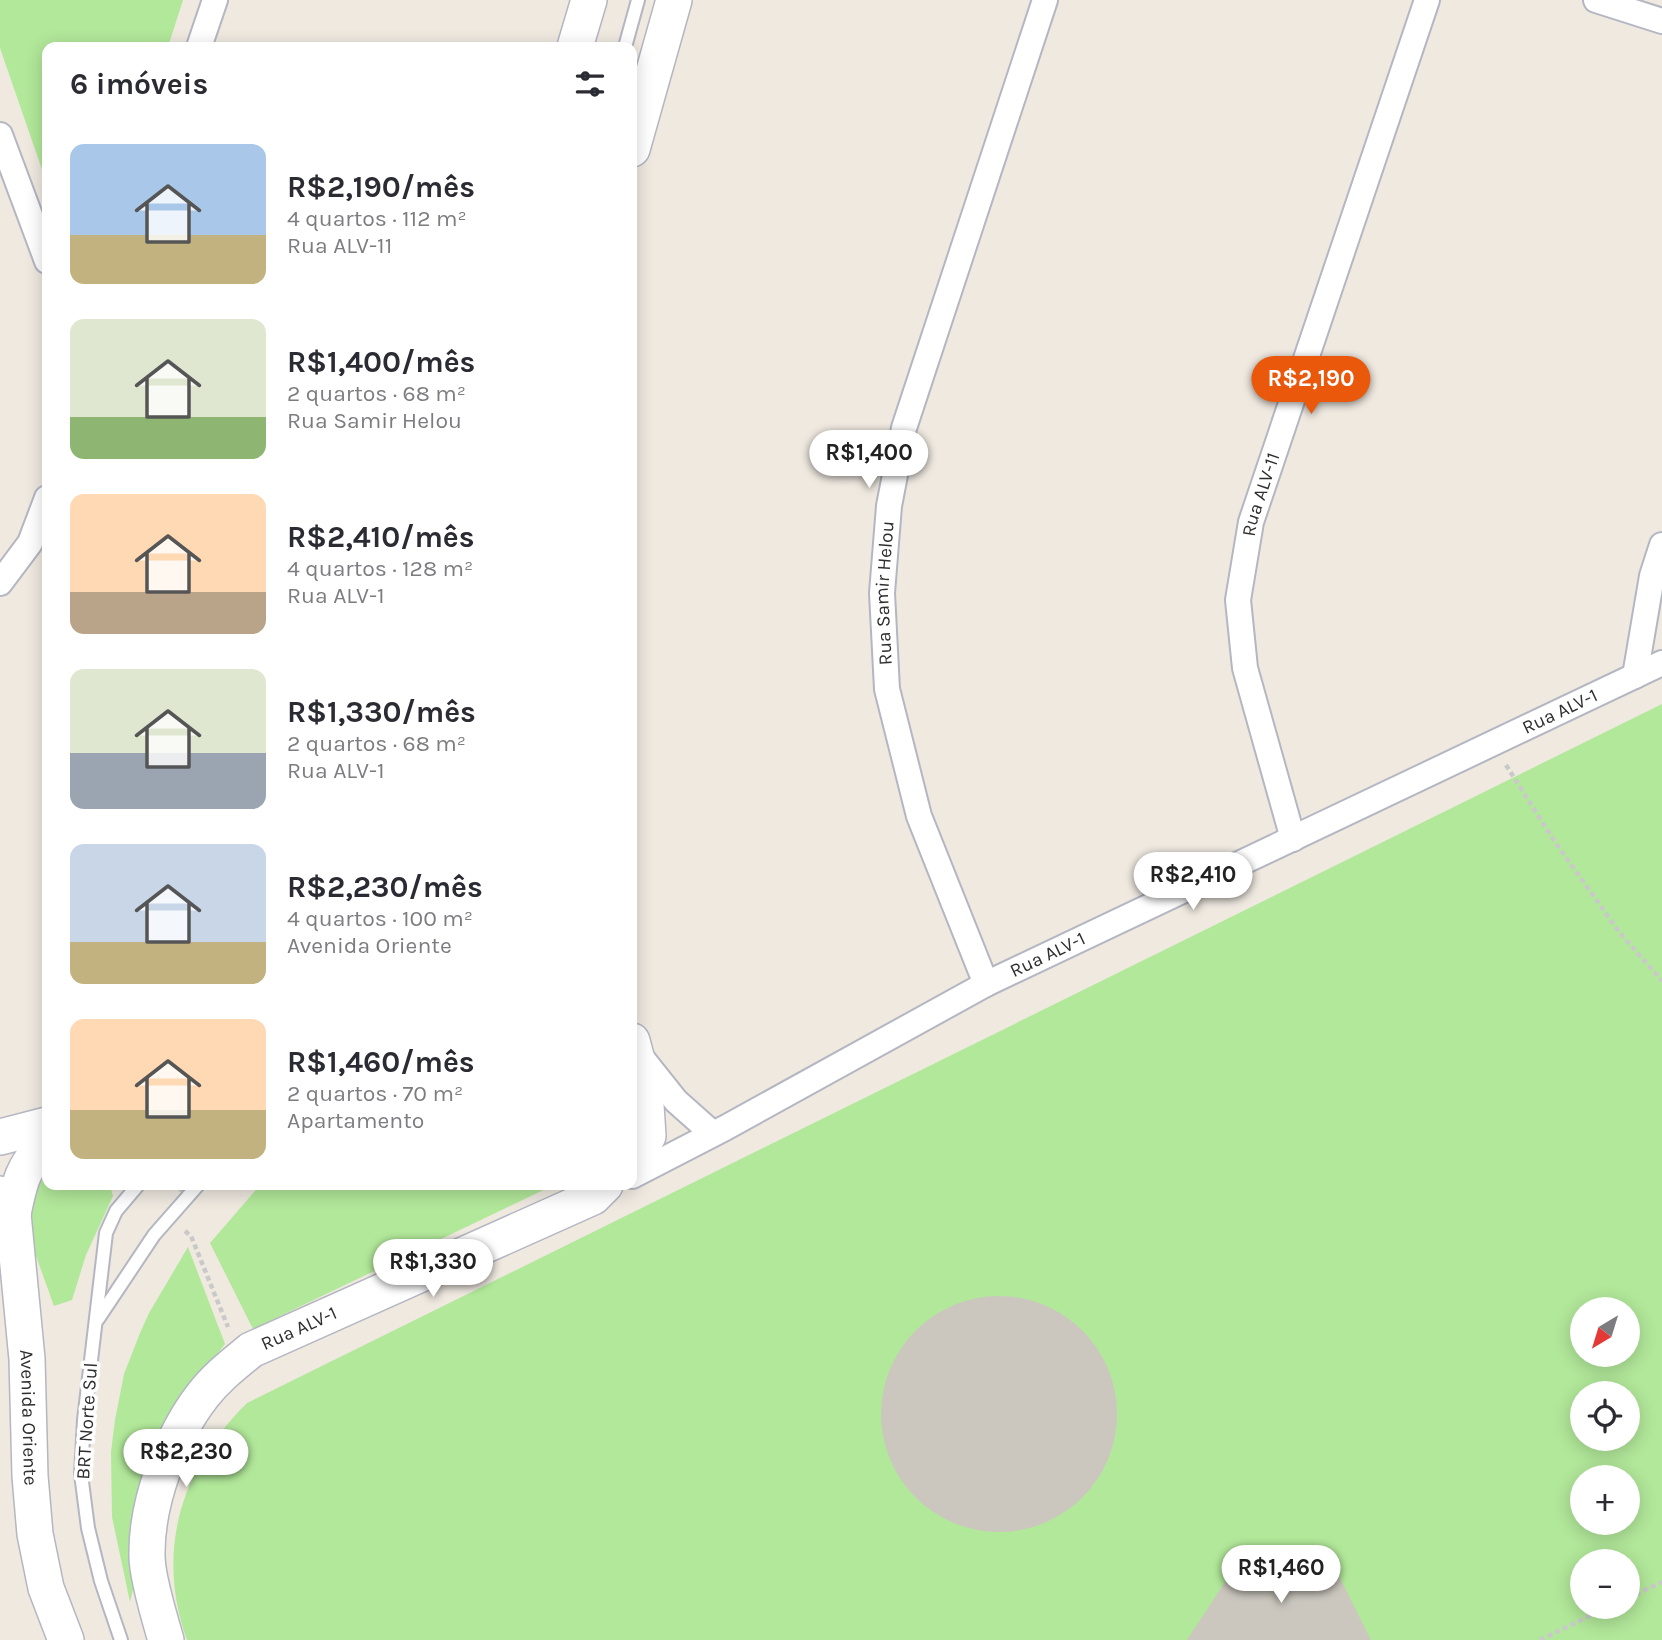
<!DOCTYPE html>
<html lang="pt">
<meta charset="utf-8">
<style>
body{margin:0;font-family:Karla,sans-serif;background:#f7f7f7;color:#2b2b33;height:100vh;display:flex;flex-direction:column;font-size:26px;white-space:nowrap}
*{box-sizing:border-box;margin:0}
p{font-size:23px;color:#7c7c81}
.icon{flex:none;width:38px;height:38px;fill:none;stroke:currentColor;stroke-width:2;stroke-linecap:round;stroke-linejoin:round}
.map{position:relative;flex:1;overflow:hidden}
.side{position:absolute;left:42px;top:42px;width:595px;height:1148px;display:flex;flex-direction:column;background:#fff;border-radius:14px;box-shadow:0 4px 18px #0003}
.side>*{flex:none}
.needle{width:46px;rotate:218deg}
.fabs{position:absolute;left:1570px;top:1297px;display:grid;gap:14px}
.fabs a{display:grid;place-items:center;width:70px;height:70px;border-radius:50%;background:#fff;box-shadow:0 4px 18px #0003;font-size:35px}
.price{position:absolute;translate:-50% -60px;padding:0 16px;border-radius:24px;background:#fff;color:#222;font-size:23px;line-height:46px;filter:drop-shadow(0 2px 4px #0008)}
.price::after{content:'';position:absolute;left:50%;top:42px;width:21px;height:16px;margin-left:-10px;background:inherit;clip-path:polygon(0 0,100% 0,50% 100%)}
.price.current{background:#ea580c;color:#fff}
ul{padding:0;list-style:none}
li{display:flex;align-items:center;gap:21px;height:175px;padding:0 28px}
li span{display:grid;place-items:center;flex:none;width:196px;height:140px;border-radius:14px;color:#555}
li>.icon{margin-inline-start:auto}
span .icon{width:84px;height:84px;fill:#fffc;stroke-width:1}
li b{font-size:30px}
h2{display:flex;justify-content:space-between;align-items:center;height:84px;padding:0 28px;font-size:30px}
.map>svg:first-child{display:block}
</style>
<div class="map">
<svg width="1662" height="1640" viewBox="0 0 1662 1640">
<rect width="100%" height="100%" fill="#efe9e0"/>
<g fill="#b2e89a" fill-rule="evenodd">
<path d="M0,0H183L168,47H47V184L0,48Z"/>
<path d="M1662,704V1640H187C155,1551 181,1468 247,1403ZM1582,1309H1628V1354H1582ZM1582,1393H1628V1438H1582ZM1582,1477H1628V1522H1582ZM1582,1561H1628V1606H1582Z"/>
<path d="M47,1160V1185H110L113,1196L86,1255L72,1300L54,1306L31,1242L29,1190Z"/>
<path d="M260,1185H554L253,1329L210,1243Z"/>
<path d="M188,1247L225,1344L195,1382L138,1569L130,1602L112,1517L111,1452L115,1420L124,1374L140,1333L149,1313Z"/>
</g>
<g fill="#cbc7be">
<path d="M172,1185H193L184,1195Z"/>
<circle cx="999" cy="1414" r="118"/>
<path d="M1240,1559L1333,1564L1371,1640H1187Z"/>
</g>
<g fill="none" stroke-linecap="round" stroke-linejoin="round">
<defs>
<g id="service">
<path d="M625,47L638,0"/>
<path d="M98,1319L154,1235L198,1185"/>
<path d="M121,1640L101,1581L88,1528L81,1474L84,1420L106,1233L116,1211L138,1185"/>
</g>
<g id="minor">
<path d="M1596,0L1662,21"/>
<path d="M199,47L215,0"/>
<path d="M0,135L47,261"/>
<path d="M0,583L30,543L47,498"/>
<path d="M1635,676L1652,576L1662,545"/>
<path id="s1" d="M1293,839L1245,668L1238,600L1251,522L1427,0"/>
<path id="s2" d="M986,984L919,816L887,689L882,593L889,506L904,428L1045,0"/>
<path d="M641,1057L676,1101L712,1133"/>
<path id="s3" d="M632,1176L725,1128L986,984L1662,663"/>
</g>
<g id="secondary">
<path d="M575,47L589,0"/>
<path d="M632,149L674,0"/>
<path d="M632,1041L645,1090L648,1136L632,1160"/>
<path d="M0,1137L47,1125"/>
<path id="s4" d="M0,1194L13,1214L27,1359L30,1476L35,1534L46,1588L66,1640"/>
<path d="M13,1214C20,1179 23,1168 47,1140"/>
<path id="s5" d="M166,1640C160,1620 147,1575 147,1556C146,1503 171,1436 203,1395C217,1377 234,1364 251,1350L593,1197L605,1185"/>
</g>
</defs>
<use href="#service" stroke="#b4b6c2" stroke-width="16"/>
<use href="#minor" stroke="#b4b6c2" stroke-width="28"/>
<use href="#secondary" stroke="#b4b6c2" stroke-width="38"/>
<g stroke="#c9c9c9" stroke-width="4.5" stroke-dasharray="5 3.5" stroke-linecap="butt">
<path d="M1506,765L1553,839L1619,932L1662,981"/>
<path d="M185,1231L191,1236L228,1327"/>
<path d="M1628,1598L1662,1582"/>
<path d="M1540,1640L1610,1606"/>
</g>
<use href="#service" stroke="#fff" stroke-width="12"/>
<use href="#minor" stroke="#fff" stroke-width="24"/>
<use href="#secondary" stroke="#fff" stroke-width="35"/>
</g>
<g text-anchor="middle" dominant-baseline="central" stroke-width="7" stroke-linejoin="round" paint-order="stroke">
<g font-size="19" fill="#2e2e2e" stroke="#fff">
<text stroke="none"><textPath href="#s1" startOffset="354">Rua ALV-11</textPath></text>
<text stroke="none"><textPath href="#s2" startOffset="408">Rua Samir Helou</textPath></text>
<text stroke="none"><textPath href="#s3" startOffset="1038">Rua ALV-1</textPath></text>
<text stroke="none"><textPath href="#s3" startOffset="471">Rua ALV-1</textPath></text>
<text stroke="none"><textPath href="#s5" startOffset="378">Rua ALV-1</textPath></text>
<text stroke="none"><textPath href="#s4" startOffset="228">Avenida Oriente</textPath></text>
<text transform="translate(87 1421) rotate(-86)">BRT Norte Sul</text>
</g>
</g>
</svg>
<div class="fabs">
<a><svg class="needle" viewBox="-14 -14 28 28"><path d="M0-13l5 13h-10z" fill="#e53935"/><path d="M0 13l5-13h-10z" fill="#7c7c81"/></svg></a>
<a><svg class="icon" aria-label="locate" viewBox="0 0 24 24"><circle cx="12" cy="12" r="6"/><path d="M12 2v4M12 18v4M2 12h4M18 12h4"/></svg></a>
<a>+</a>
<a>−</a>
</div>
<b class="price current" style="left:1311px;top:416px">R$2,190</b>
<b class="price" style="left:869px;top:490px">R$1,400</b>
<b class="price" style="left:1193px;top:912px">R$2,410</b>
<b class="price" style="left:433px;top:1299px">R$1,330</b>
<b class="price" style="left:186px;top:1489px">R$2,230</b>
<b class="price" style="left:1281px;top:1605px">R$1,460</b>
<section class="side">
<h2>6 imóveis<svg class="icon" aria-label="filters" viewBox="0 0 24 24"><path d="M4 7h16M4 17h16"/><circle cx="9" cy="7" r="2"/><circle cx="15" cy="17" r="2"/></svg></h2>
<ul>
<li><span style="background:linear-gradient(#a9c7e8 65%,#c2b280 0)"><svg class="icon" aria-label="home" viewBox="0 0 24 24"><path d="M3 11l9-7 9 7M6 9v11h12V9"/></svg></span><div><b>R$2,190/mês</b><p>4 quartos · 112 m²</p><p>Rua ALV-11</p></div></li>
<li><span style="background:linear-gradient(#dfe7d0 70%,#8fb573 0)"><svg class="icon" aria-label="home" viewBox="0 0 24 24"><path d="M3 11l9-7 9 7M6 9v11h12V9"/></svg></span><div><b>R$1,400/mês</b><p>2 quartos · 68 m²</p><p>Rua Samir Helou</p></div></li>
<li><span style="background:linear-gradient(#ffd9b3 70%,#b9a48a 0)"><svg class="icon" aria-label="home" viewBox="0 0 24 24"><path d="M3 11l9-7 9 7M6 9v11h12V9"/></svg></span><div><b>R$2,410/mês</b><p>4 quartos · 128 m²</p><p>Rua ALV-1</p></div></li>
<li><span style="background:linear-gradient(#dfe7d0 60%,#9aa5b1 0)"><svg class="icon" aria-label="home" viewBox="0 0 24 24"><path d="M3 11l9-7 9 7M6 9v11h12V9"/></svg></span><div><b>R$1,330/mês</b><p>2 quartos · 68 m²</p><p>Rua ALV-1</p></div></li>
<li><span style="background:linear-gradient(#c9d6e8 70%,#c2b280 0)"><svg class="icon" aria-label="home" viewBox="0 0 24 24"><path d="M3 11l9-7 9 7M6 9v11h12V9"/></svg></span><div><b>R$2,230/mês</b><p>4 quartos · 100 m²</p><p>Avenida Oriente</p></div></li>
<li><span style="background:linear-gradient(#ffd9b3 65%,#c2b280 0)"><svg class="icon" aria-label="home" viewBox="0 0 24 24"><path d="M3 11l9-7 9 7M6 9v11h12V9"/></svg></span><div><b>R$1,460/mês</b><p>2 quartos · 70 m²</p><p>Apartamento</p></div></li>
</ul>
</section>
</div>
